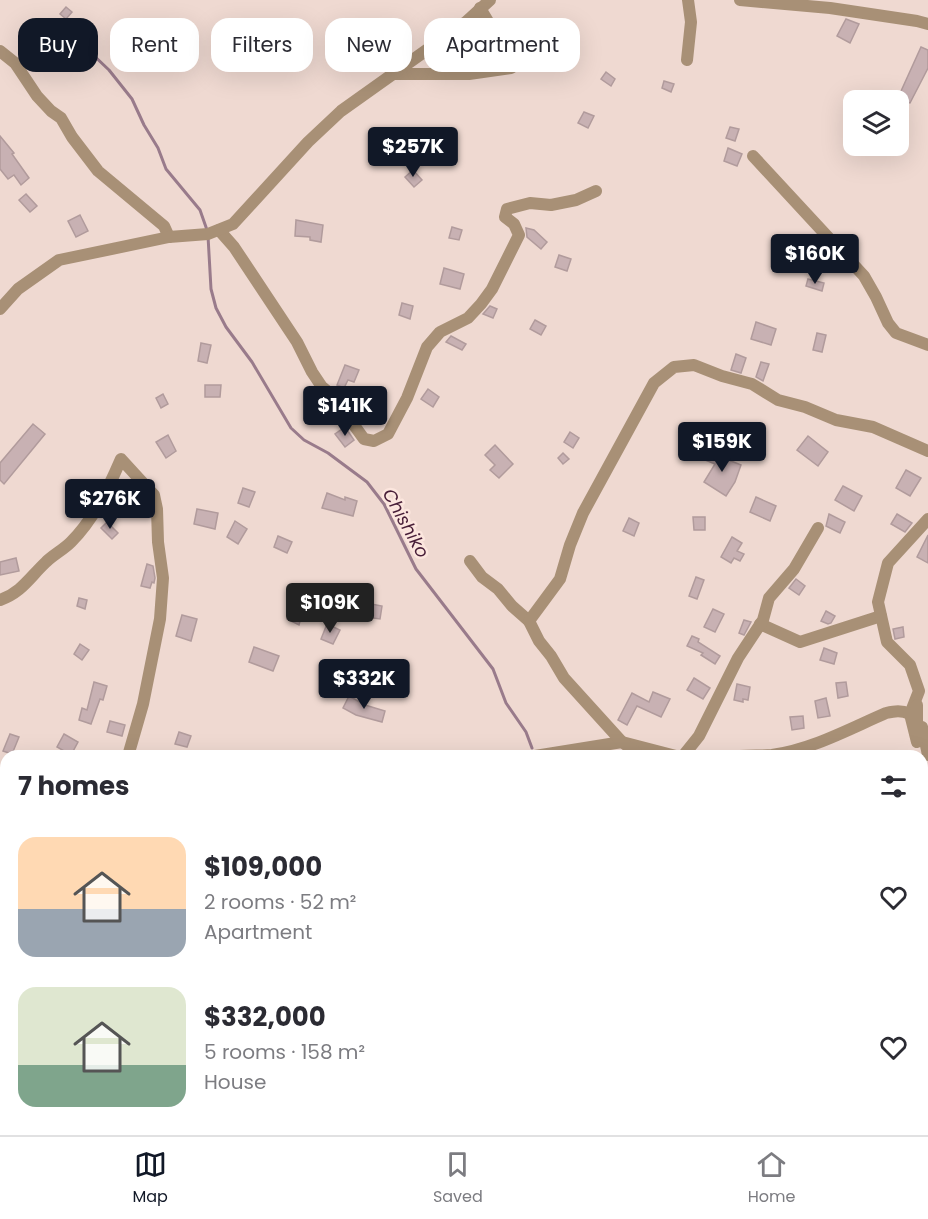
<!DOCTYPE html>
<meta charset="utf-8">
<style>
body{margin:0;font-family:Poppins,sans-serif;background:#f7f7f7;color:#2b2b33;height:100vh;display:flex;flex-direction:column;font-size:22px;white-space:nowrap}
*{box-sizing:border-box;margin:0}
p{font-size:20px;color:#7c7c81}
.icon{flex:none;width:33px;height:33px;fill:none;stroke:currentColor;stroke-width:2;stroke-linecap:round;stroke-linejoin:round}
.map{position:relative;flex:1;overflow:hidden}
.drawer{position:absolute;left:0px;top:750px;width:928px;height:386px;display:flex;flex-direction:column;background:#fff;border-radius:18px 18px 0 0;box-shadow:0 6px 24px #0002}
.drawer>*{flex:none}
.banner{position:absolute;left:18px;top:18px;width:600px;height:54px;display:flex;gap:12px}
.buttons{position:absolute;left:843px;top:90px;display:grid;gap:12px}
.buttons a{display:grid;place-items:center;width:66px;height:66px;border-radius:12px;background:#fff;box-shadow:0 6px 24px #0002;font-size:30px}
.price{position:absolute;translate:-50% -51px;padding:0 14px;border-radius:6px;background:#111827;color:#fff;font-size:20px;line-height:39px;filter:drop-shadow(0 2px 3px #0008)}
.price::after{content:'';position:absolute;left:50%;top:36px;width:18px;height:14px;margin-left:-9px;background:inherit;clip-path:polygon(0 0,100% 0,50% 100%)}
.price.current{background:#222;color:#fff}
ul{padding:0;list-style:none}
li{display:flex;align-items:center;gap:18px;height:150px;padding:0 18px}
li span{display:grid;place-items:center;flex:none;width:168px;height:120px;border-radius:18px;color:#555}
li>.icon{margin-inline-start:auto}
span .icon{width:72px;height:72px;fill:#fffc;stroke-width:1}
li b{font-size:26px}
h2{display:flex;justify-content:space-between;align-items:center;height:72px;padding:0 18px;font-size:26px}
.tag{padding:0 21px;border-radius:18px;background:#fff;box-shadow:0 6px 24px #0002;font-size:21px;line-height:54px}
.tag.current{background:#111827;color:#fff}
.menu{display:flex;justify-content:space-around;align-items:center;height:84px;border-top:2px solid #e1e1e2;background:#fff;font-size:16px;color:#7c7c81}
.menu a{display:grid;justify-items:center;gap:3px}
.menu .current{color:#111827}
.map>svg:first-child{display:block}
</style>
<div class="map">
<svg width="928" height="1135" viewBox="0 0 928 1135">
<rect width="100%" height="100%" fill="#efd9d1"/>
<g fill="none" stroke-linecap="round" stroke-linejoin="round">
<g stroke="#997b8b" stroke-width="3">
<path d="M89,51L109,70L132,99L144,125L158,148L166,169L200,210L207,230"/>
<path d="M208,236L211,289L216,308L226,327L252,362L291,428L304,440L328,453L367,482L384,504L416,569L493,669L506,703L526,732L532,748"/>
<path d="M711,1130L716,1135"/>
</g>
</g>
<g fill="#c8b1b3" stroke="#b19b9c" stroke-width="1.5">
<path d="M66,7L72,12L66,19L60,14Z"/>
<path d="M846,19L859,24L850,43L837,36Z"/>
<path d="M530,29L536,34L526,48L519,43Z"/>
<path d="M550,29L570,42L562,55L542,42Z"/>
<path d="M483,30L504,56L495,62H493L475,35Z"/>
<path d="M921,47L928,50V68L910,103L897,100Z"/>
<path d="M606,72L615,79L611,86L601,79Z"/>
<path d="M664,81L674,84L671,92L662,88Z"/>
<path d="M584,112L594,116L588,128L578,123Z"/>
<path d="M730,127L739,129L735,141L726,138Z"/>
<path d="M0,136L14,153L12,154L29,178L21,185L14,175L8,179L0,169Z"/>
<path d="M728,148L742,154L737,166L724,161Z"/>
<path d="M413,170L422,180L414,187L405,177Z"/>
<path d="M26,194L37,206L30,212L19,200Z"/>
<path d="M80,215L88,231L76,237L68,221Z"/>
<path d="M296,220L323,225L321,242L310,240V237L295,236Z"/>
<path d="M452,227L462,230L459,240L449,238Z"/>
<path d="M526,228L534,230L547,242L541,249L527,237Z"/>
<path d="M559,255L571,259L567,271L555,267Z"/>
<path d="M444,268L464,274L460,289L440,284Z"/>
<path d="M808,279L824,283L822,291L806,286Z"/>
<path d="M402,303L413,306L410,319L399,315Z"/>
<path d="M490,306L497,309L493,318L483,314Z"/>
<path d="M535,320L546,326L541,335L530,329Z"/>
<path d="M756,322L776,329L771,345L751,339Z"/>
<path d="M817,333L826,335L822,352L813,350Z"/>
<path d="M451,336L466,344L462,350L446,342Z"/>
<path d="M201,343L211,345L207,363L198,361Z"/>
<path d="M736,354L746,358L741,373L731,370Z"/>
<path d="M761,362L769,364L763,381L756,377Z"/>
<path d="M345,365L359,370L354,382L348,380L344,388L337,385Z"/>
<path d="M205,385H221L220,397H205Z"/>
<path d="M428,389L439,397L433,407L421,399Z"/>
<path d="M163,394L168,404L161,408L156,398Z"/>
<path d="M33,424L45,434L4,484L0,480V463Z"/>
<path d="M345,427L354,440L345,447L335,434Z"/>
<path d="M570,432L579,438L573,448L564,442Z"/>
<path d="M168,435L176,451L166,458L156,442Z"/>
<path d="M808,436L828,452L818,466L797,450Z"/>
<path d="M495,445L513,464L499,478L490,470L495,465L485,455Z"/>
<path d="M706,451L741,465L735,482L726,496L704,482L715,464L703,459Z"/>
<path d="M563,453L569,459L563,464L558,458Z"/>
<path d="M906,470L921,478L910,496L896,488Z"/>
<path d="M843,486L862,496L854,511L835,500Z"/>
<path d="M243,488L255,492L249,507L238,503Z"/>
<path d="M327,493L345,500V497L357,501L353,516L322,508Z"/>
<path d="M756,497L776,506L770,521L750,512Z"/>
<path d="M197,509L218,513L215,529L194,524Z"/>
<path d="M829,514L845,522L840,533L826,526Z"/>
<path d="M897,514L912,523L905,532L891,524Z"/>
<path d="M693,517H705V530H694Z"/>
<path d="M629,518L639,523L634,536L623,531Z"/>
<path d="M235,521L247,529L238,544L227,537Z"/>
<path d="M107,522L118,533L112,539L101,528Z"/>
<path d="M928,535V563L917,557Z"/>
<path d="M278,536L292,542L287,553L274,547Z"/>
<path d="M732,537L742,543L737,551L744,554L740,561L734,558L731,563L721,557Z"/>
<path d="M16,558L19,571L0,575V562Z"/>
<path d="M147,564L153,566L155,578L154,583L152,582L150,588L141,586Z"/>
<path d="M696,577L704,580L697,599L689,596Z"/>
<path d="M796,579L805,586L799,595L789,588Z"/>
<path d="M79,598L87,600L85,609L77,606Z"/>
<path d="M361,602L382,606L380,619L359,616Z"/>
<path d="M713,609L724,614L715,632L704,627Z"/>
<path d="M292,610L301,617L299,625L287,619Z"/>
<path d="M826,611L835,616L831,623L828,624L821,621Z"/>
<path d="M182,615L197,619L191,641L176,636Z"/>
<path d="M744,620L751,622L744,635L739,633Z"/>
<path d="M327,624L340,630L333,644L321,639Z"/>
<path d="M903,627L904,637L895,639L893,629Z"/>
<path d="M692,636L699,639L698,642L720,656L715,664L701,655L703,653L687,646Z"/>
<path d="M80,644L89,650L82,660L74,654Z"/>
<path d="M254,647L279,656L273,671L249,662Z"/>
<path d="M824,648L837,653L834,664L820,660Z"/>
<path d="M694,678L710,688L703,699L687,690Z"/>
<path d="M94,682L107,686L103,700L100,699L91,724L79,720L82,708L87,710Z"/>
<path d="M846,682L848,696L838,698L836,683Z"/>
<path d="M737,684L750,687L748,700L743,699V702L734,700Z"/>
<path d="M653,692L670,699L661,717L637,706L627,725L618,720L632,693L649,702Z"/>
<path d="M349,696L365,705L385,711L382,722L356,715L343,708Z"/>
<path d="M826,698L830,716L818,718L815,701Z"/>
<path d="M803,716L804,728L792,730L790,717Z"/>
<path d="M110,721L125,725L122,736L107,732Z"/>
<path d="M179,732L191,736L187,747L175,744Z"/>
<path d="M10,734L19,737L12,754L3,751Z"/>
<path d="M64,734L78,742L71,755L57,747Z"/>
</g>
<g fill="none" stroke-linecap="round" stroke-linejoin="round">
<g stroke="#a89076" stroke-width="12">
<path d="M740,0L830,8L917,21L928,24"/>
<path d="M0,51L15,63L37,96L51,111L61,118L72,137L98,171L164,226L169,237"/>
<path d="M687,60L691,22L688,0"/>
<path d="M394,74H469L511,68L517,64V59L492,28L480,8"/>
<path d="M753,156L864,276L876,297L888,323L896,333L928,345"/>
<path d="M219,230L234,247L297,342L312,372L322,387L333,396L364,439L374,441L388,434L407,398L427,347L440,332L468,318L481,304L492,289L519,235L514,224L505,217L507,209L530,203L551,205L576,200L596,191"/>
<path d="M0,309L18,289L59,260L169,237L208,234L233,224L308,142L341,111L466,22L490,0"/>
<path d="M470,561L482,577L498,589L512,606L529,621"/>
<path d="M0,600C22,592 29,578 46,562C53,555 63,550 71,542C94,519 108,489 121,459L154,495L157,509L158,542L163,578L160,619L143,704L128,756"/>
<path d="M760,624L800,642L881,616"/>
<path d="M912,709L919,691L910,665L887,642L878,602L888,563L928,519"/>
<path d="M922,727L928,755"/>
<path d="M535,756L622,742L676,756"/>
<path d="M641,756L622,742L564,678L551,656L539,641L529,621L560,579L570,545L583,513L654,383L674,367L694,365L722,376L752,384L778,400L805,407L836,420L873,427L928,451"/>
<path d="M683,756L699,736L738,658L763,620L769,598L794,569L818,528"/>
<path d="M740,756C751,755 762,756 772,755C813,749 849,729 886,713C895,711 901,710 910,714L917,742V705"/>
<path d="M0,861L6,859"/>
<path d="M922,1062L928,1063"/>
<path d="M143,1130L145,1135"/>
<path d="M324,1130L326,1132"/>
<path d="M439,1130L448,1135"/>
<path d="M44,1135L47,1130"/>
</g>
</g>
<g text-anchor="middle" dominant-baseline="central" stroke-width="5" stroke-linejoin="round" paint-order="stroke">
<g font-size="18" font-style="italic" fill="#471d37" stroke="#fce6de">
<text transform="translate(406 523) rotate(61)">Chishiko</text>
</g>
</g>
</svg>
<div class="buttons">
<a><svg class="icon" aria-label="layers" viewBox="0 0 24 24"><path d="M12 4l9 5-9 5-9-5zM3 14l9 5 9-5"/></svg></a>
</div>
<b class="price" style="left:413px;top:178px">$257K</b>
<b class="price" style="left:815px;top:285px">$160K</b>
<b class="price" style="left:345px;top:437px">$141K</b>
<b class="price" style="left:722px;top:473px">$159K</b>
<b class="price" style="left:110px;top:530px">$276K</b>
<b class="price current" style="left:330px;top:634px">$109K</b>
<b class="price" style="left:364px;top:710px">$332K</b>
<div class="banner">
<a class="tag current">Buy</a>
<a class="tag">Rent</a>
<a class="tag">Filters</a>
<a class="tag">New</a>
<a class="tag">Apartment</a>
</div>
<section class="drawer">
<h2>7 homes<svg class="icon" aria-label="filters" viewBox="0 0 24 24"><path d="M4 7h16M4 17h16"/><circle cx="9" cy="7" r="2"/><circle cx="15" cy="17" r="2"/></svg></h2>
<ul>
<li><span style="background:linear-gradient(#ffd9b3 60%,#9aa5b1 0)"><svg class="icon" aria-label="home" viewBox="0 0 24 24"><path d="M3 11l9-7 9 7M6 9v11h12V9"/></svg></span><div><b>$109,000</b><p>2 rooms · 52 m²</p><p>Apartment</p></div><svg class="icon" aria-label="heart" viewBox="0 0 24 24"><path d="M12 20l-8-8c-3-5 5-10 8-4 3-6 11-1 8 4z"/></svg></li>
<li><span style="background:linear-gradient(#dfe7d0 65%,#7fa58c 0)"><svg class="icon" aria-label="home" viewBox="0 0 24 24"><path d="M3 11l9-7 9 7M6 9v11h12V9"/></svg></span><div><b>$332,000</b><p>5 rooms · 158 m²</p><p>House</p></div><svg class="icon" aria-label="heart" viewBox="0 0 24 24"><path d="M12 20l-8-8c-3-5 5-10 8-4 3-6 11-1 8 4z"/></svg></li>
</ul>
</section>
</div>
<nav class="menu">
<a class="current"><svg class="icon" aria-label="map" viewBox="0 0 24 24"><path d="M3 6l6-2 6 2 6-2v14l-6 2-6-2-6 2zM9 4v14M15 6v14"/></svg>Map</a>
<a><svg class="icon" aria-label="saved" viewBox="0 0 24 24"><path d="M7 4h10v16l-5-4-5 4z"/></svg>Saved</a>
<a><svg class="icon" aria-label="home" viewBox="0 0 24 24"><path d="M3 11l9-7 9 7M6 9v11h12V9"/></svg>Home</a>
</nav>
